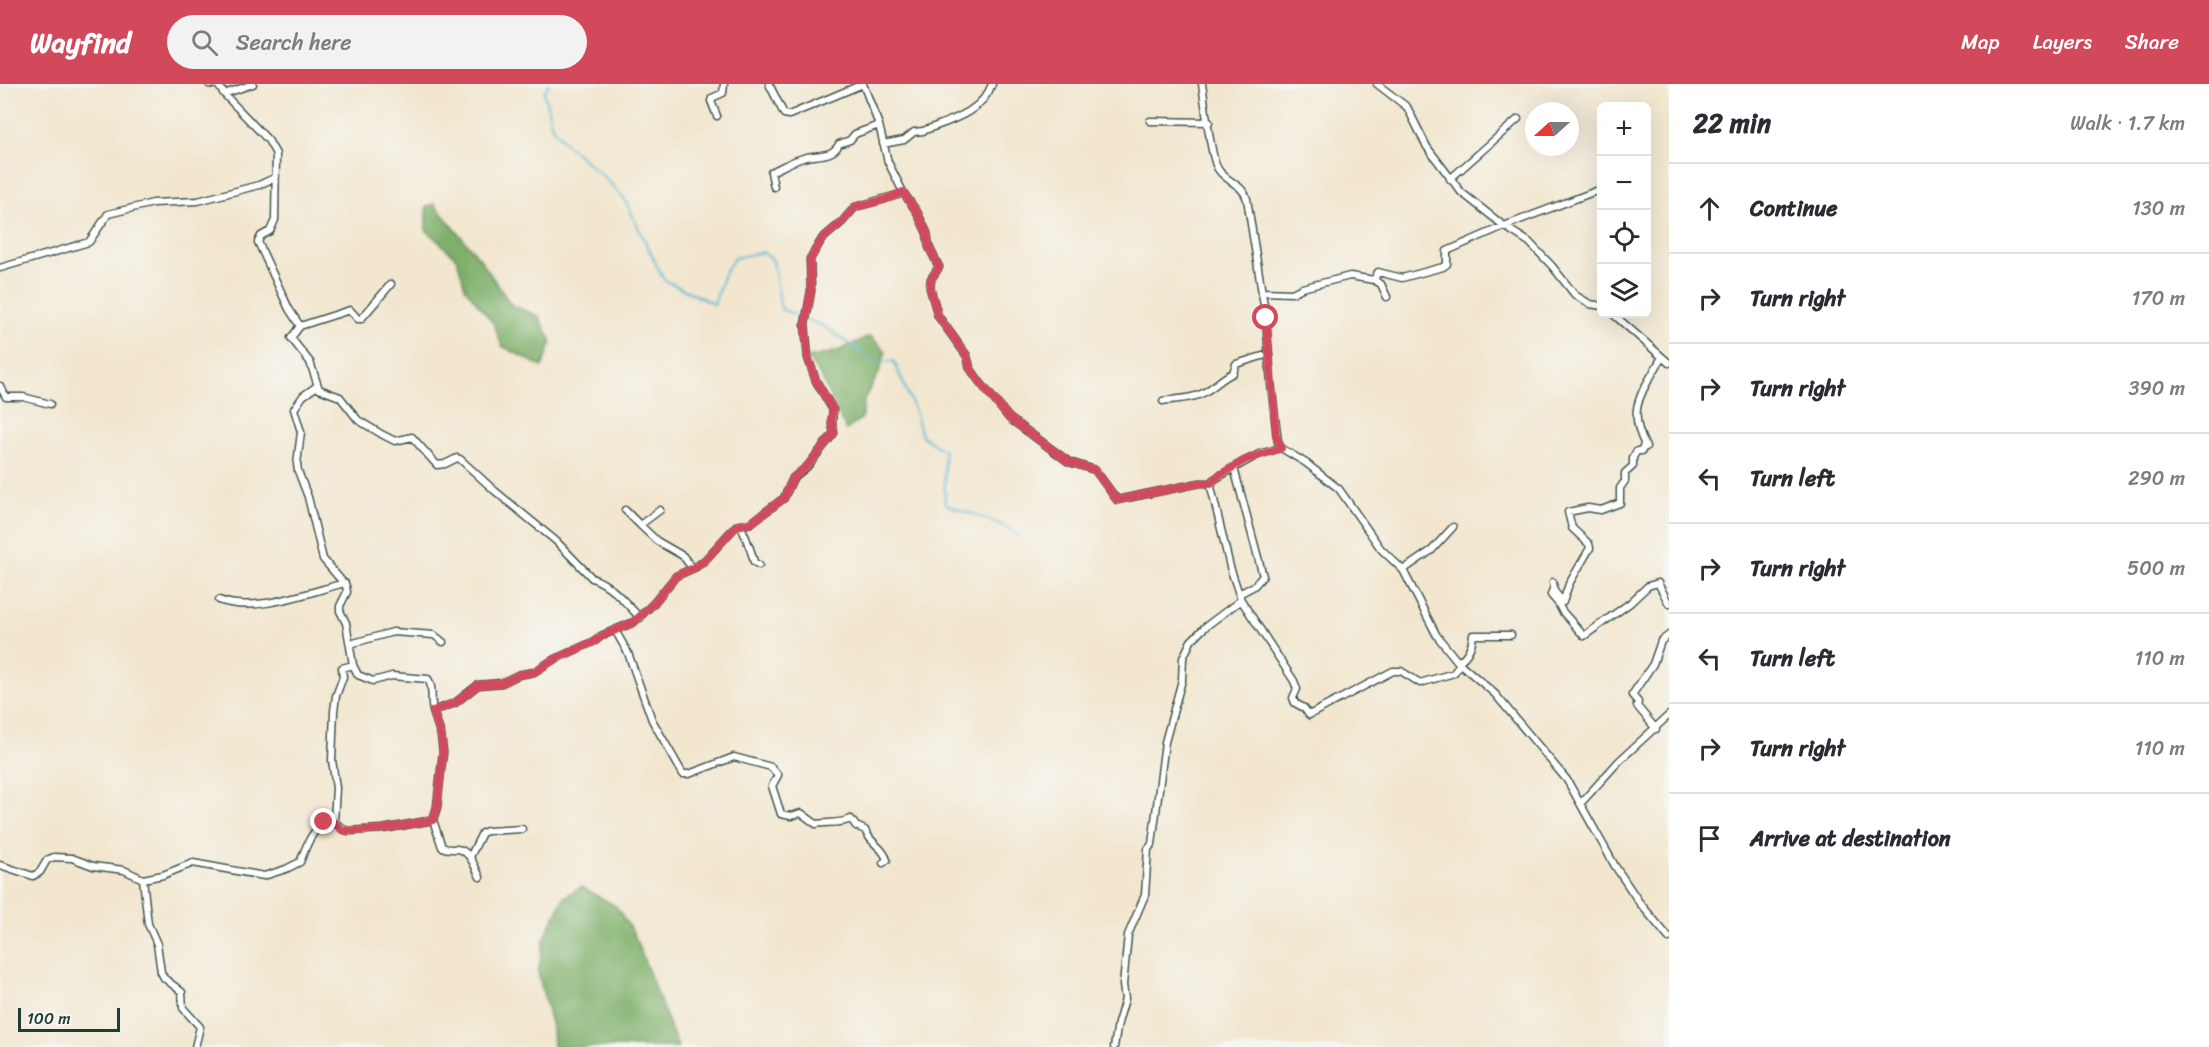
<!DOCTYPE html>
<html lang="en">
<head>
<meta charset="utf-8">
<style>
	body { margin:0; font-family:Sriracha,sans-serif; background:#f2f2f3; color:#2b2b33 }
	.controls { position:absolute; right:18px; top:18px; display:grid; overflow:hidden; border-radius:9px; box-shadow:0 6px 24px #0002 }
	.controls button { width:54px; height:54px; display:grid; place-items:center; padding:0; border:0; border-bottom:2px solid #e1e1e2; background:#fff; color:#2b2b33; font:30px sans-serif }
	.compass { position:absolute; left:1525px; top:18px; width:54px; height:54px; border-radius:50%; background:#fff; box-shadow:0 6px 24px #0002; rotate:249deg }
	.scale { position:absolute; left:18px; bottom:15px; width:102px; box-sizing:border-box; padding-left:6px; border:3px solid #1f3d34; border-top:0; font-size:16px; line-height:21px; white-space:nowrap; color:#1f3d34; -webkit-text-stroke:4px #f6f6f2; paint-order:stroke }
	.stop { position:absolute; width:18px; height:18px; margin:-14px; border:4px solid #d1495b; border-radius:50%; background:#fff }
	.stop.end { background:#d1495b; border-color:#fff; box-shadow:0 2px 6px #0008 }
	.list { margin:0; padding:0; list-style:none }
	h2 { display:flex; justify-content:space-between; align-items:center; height:78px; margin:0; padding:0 24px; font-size:26px }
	h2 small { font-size:20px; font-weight:400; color:#7c7c81 }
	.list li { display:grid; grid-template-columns:39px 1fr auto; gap:18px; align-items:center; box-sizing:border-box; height:90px; padding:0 24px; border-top:2px solid #e1e1e2 }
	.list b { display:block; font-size:22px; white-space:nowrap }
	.list em { font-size:20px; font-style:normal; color:#7c7c81 }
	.icon { flex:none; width:33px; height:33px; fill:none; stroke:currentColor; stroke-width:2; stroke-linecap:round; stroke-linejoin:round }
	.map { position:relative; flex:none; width:1669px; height:963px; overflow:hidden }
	header { display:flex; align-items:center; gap:36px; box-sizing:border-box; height:84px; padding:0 30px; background:#d1495b; color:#fff }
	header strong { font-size:28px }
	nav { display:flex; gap:33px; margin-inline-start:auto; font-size:21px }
	.search { width:420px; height:54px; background:#f2f2f3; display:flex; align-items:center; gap:15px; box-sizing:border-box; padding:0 21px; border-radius:33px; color:#7c7c81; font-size:22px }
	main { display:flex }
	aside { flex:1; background:#fff }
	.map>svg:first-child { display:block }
	.forest { fill:#7fb06a; stroke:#4f764f; stroke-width:1.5 }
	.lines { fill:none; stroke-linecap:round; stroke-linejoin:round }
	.stream { stroke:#56b9d4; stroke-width:2 }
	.street-casing { stroke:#3f564b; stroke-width:9 }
	.street { stroke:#fff; stroke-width:6 }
	.route { stroke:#d1495b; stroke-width:8 }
</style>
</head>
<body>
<header>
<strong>Wayfind</strong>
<div class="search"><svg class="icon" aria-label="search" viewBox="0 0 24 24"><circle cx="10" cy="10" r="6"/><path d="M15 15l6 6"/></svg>Search here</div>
<nav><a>Map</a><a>Layers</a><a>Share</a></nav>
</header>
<main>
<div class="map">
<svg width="1669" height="963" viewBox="0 0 1669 963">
	<rect width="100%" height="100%" fill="#f6f6f2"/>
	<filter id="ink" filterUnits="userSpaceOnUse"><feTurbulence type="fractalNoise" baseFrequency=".0167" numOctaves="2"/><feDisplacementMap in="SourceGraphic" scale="12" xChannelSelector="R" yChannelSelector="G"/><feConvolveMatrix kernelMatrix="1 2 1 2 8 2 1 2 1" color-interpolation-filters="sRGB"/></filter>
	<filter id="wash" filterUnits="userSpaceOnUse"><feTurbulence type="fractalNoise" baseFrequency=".008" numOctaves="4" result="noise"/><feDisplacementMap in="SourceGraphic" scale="24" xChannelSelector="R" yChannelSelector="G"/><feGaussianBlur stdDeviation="1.35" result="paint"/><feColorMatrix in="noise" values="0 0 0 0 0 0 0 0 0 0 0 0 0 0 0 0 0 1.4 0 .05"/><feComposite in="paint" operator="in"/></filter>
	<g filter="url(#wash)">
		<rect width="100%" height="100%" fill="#f2e6ce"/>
		<path class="forest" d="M434 120 480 175 511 221 539 232 552 258 542 283 502 262 493 239 465 204 457 175 426 146V123Z
			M870 252 886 267 878 291 864 315 862 334 846 346 821 293 808 274 838 267Z
			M581 803 616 822 634 850 678 963H553L552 943 538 889 544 855 564 813Z"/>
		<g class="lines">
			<path class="stream" d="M549 0 544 8 552 43 566 60 606 95 624 114 664 196 714 220 724 190 734 174 763 168 773 176 781 225 825 243 875 278 894 277 915 327 922 352 944 367 945 420C969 430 999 436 1019 452"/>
		</g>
	</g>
	<g filter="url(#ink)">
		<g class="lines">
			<defs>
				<path id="street" d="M209 0 218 1 224 10 253 0
					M769 0 784 30 789 31 863 0
					M863 0 879 41
					M1202 0C1205 17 1210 73 1218 85 1226 98 1242 99 1247 115L1266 234 1271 300 1278 358 1281 364 1306 379 1339 405 1381 465 1403 486 1437 552 1458 578 1495 610 1567 696 1615 782 1639 818 1669 854
					M1377 0 1407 23 1427 63 1461 108 1504 142 1529 158 1552 182 1575 211 1590 220 1602 222
					M224 10 268 56 276 70 275 136 270 147 261 152 258 158 289 225 300 242 291 254 310 278 319 305 340 313 358 336 383 351 395 357 412 353 437 381 445 380 457 374 460 375 495 407 556 457 592 494C612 501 626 519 640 534
					M717 32 711 17 712 14 723 9 724 0
					M1150 37 1209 38
					M883 60 904 56 914 48 923 47C948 37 982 29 992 0
					M1450 95 1518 35
					M903 108 917 128 927 149 929 163 939 183 931 195 930 204 938 232 967 272 970 284 979 297 1009 334 1069 378 1095 386 1117 416 1200 399H1211
					M0 184 89 158 108 130 153 119 198 117 259 101 274 94
					M1374 196 1378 188 1402 194 1443 183 1447 180V167L1504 142 1596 107 1602 109
					M1262 208 1292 209 1302 204 1350 192 1374 196 1381 200 1387 213
					M1613 230 1669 279
					M300 242 350 226 358 235H361L391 200
					M0 302 6 313H23L50 320
					M317 302 303 312 294 325 301 348 297 380 298 387 308 413 323 475 346 502 347 508 340 522V527L346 539 353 581 358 591 373 597 392 592 428 595C434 603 430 617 433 627L455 619 478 601 502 599 518 591 534 588 553 576 595 557 601 552 634 538 653 520 676 492 696 483 705 476 736 442 751 439 784 414 793 394 807 383 834 349 832 340 833 326 816 297 808 274 805 240 811 207 810 175 822 155 842 138 855 123 901 110 902 106 888 78 879 41 855 50 850 56 839 60C833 74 816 70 803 74 792 77 782 83 771 88L774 103
					M1163 317C1175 315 1191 315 1201 310 1214 304 1221 294 1233 289L1236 280 1269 270
					M1646 363C1625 323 1643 308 1662 273
					M1234 384 1213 396 1211 403 1230 483 1239 510
					M625 426 640 441
					M660 426 640 441 657 457 683 472 692 484
					M741 442C746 454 751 465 754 478L759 481
					M1403 486 1432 466 1453 443
					M1553 498 1554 507 1563 518 1569 500 1590 464 1589 460 1572 444 1568 428 1588 424 1601 426 1620 419V404L1625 397V389L1633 382V373L1637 367H1642L1644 360
					M1553 505 1551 511 1558 519 1562 527 1584 552 1630 519 1648 502 1658 499 1669 520
					M219 516C255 530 309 508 345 499
					M1241 516 1294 597 1297 605 1293 614 1295 619 1304 624 1309 631 1393 587H1401L1420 599 1454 589 1460 579
					M615 546 628 569 652 636 683 690H689L734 673 771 683 778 691 772 702 781 730 791 732 801 729 816 740C827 738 841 740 851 735L856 742 865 746C871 761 883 762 887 776L883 779
					M350 560 393 548 434 551 443 558
					M1458 578C1468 572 1472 562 1473 551H1511
					M1656 645 1637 622 1638 618 1632 611 1653 580 1661 557 1669 551
					M1581 719 1619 677 1669 631
					M433 736 437 723 443 668 441 651 433 627
					M334 737 336 704 332 676 334 627 336 612 343 593 342 584 353 581
					M470 773 482 749 487 747 522 745
					M0 781 33 792 40 788 47 776 54 773 72 774 93 782 124 786 143 795 163 791 193 779 264 792 286 785 300 778C307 761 311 746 328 736 336 736 340 745 348 747L383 745 433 736 442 763C448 766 450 765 456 765 470 765 475 784 480 793
					M143 795 148 840 157 860 161 888 164 894 182 908 183 924 200 943 195 963
					M1114 963 1118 939 1125 915 1123 901 1128 851 1145 811 1148 765 1152 760 1165 658 1182 596 1183 574 1191 557 1205 543 1241 516 1239 510 1254 502 1263 492 1234 384 1259 370 1281 364"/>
			</defs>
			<use href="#street" class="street-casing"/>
			<use href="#street" class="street"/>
		</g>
	</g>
	<g class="lines" filter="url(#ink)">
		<path class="route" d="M324 738 331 736 342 746 348 747 383 745 433 736 437 723 443 668 441 651 433 627 455 619 478 601 502 599 518 591 534 588 553 576 595 557 602 552 634 538 653 520 676 492 696 483 705 476 736 442 751 439 784 414 793 394 807 382 834 349 831 335 833 326 816 297 808 274 805 240 811 207 810 175 822 155 842 138 855 123 884 116 903 108 917 128 927 149 929 163 939 183 931 195 930 204 938 232 967 272 970 284 979 297 1009 334 1069 378 1095 386 1117 416 1200 399H1211L1218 392 1245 376 1281 364 1276 351 1266 234"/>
	</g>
</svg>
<div class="controls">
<button>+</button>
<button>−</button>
<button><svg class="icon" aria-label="locate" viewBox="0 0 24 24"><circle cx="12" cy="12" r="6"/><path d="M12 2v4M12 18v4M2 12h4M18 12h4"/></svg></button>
<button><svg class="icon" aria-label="layers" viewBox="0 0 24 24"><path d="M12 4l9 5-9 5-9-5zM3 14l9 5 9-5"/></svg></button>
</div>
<svg class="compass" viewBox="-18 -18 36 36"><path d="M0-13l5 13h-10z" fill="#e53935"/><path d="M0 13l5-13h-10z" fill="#7c7c81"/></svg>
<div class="scale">100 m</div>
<div class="stop" style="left:1266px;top:234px"></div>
<div class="stop end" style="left:324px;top:738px"></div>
</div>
<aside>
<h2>22 min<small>Walk · 1.7 km</small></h2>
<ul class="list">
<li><svg class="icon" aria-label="ahead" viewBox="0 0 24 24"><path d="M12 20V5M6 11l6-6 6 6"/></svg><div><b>Continue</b></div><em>130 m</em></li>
<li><svg class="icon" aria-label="right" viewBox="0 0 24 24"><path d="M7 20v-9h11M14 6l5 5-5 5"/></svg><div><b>Turn right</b></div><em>170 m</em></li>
<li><svg class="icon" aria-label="right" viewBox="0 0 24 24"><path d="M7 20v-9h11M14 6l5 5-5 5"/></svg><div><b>Turn right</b></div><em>390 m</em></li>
<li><svg class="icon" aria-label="left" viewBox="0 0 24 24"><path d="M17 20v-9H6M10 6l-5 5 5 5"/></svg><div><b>Turn left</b></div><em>290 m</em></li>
<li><svg class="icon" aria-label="right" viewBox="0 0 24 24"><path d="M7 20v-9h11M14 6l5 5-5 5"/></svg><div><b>Turn right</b></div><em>500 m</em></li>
<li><svg class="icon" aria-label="left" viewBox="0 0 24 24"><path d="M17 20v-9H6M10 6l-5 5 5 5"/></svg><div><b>Turn left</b></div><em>110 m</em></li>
<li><svg class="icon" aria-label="right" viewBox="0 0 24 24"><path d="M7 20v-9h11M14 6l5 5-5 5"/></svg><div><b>Turn right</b></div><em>110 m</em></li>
<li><svg class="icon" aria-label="arrive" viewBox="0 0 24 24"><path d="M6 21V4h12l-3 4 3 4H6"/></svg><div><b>Arrive at destination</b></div></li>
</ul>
</aside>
</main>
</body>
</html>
